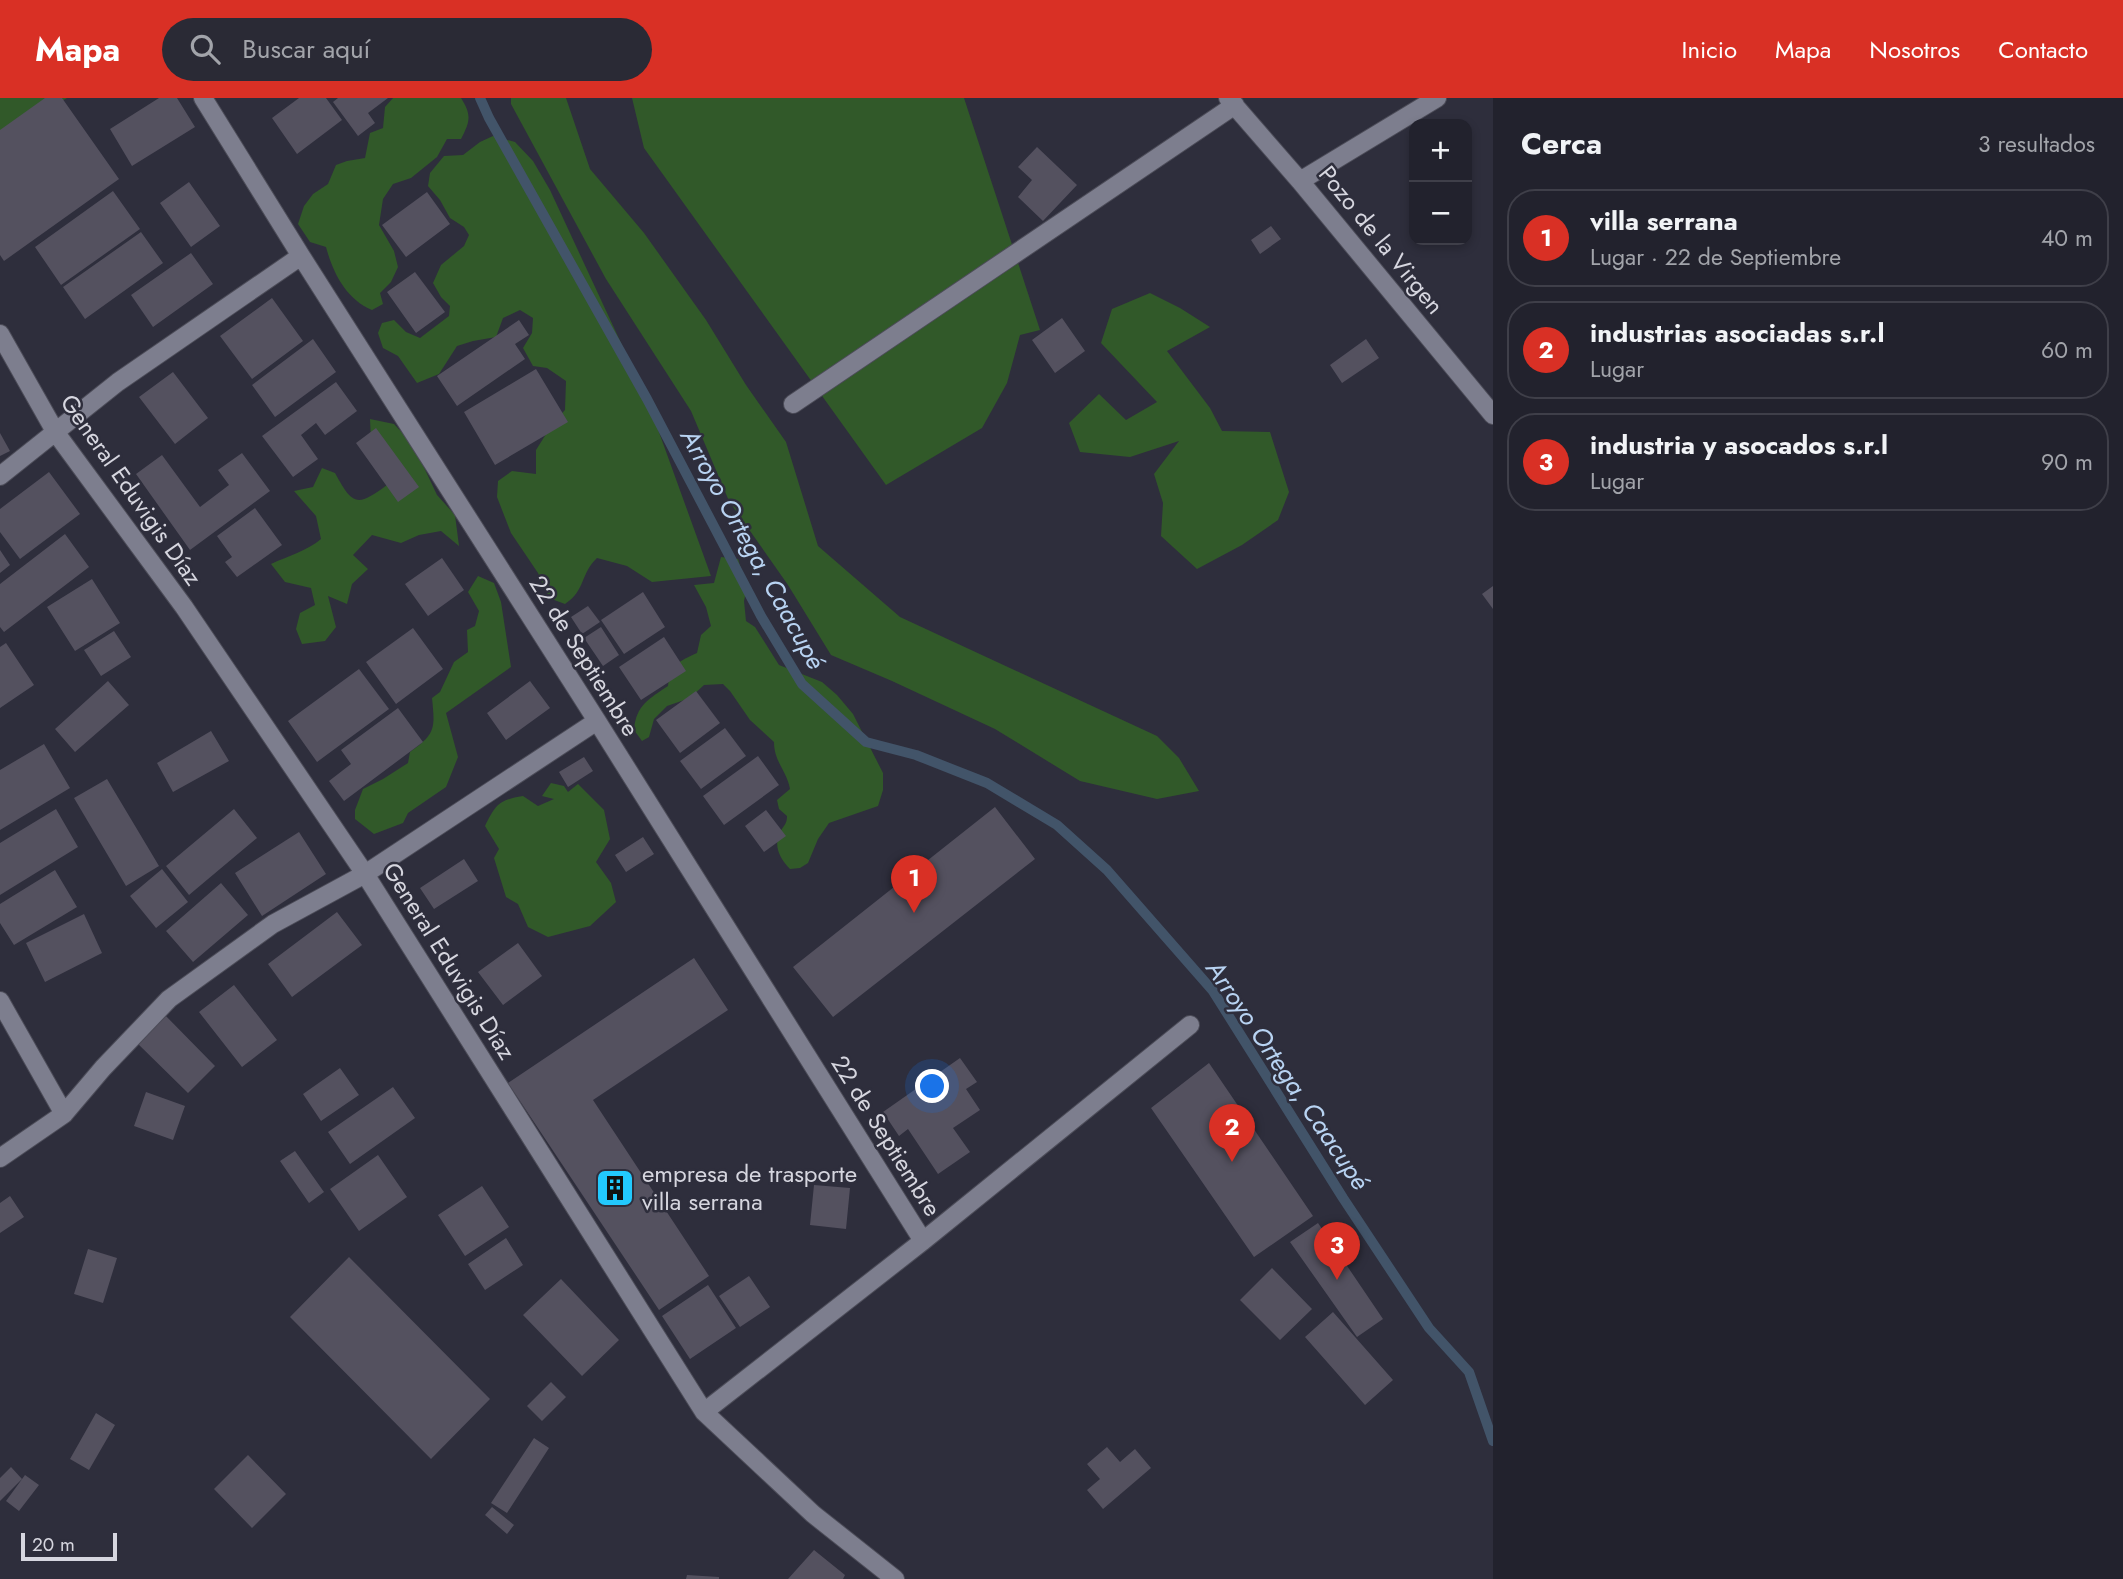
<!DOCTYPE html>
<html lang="es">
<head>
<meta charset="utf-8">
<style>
	body { margin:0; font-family:Jost,sans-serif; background:#2a2a35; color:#f1f3f6 }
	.controls { position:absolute; right:21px; top:21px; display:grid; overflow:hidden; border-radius:14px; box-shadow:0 4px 10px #0003 }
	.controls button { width:63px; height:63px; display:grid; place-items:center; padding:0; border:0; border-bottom:2px solid #3f3f49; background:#22222d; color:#f1f3f6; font:35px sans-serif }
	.scale { position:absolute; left:21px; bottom:18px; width:96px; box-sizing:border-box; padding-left:7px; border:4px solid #d6d6df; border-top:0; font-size:19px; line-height:24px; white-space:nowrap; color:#d6d6df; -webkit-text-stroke:5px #2e2e3c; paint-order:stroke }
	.you { position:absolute; left:933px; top:989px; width:24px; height:24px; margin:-18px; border:5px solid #fff; border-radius:50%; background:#1a73e8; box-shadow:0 0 0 10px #1a73e833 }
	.badge { display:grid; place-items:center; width:46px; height:46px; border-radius:50%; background:#d93025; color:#fff; font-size:23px; font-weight:700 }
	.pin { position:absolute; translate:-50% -58px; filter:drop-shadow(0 2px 4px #0008) }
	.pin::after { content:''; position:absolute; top:37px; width:24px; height:21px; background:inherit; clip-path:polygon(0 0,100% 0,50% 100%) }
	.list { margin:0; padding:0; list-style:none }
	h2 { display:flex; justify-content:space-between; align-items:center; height:91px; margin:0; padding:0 28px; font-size:30px }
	h2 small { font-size:23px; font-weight:400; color:#a2a4aa }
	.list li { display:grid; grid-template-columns:46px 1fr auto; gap:21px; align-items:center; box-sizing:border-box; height:98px; margin:0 14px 14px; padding:0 14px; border:2px solid #3f3f49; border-radius:28px }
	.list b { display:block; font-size:26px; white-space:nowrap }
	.list p { margin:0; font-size:23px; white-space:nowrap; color:#a2a4aa }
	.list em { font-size:23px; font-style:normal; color:#a2a4aa }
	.icon { flex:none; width:38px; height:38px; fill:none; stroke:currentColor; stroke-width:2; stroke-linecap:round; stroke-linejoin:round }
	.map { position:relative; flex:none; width:1493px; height:1481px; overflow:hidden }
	header { display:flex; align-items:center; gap:42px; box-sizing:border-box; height:98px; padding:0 35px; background:#d93025; color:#fff }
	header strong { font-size:33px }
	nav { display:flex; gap:38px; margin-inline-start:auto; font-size:24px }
	.search { width:490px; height:63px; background:#2a2a35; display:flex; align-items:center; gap:18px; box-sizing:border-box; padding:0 24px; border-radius:38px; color:#a2a4aa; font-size:26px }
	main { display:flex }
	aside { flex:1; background:#22222d }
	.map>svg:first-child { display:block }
	.green { fill:#315929 }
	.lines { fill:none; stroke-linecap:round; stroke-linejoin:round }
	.stream { stroke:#425469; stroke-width:10 }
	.building { fill:#54515f }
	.street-casing { stroke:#4c4c58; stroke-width:20 }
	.street { stroke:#7d7e8e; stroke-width:18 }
	.labels { text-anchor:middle; stroke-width:5; stroke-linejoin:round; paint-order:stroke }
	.street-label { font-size:24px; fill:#d6d6df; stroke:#2e2e3c }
	.poi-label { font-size:24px; fill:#d6d6df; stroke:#2e2e3c; text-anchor:start }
	.water-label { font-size:26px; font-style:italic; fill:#b8d3f2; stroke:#2e2e3c }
</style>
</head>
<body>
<header>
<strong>Mapa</strong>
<div class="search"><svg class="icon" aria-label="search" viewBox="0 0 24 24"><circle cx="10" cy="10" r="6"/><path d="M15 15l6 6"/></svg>Buscar aquí</div>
<nav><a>Inicio</a><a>Mapa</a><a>Nosotros</a><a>Contacto</a></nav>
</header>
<main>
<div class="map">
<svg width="1493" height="1481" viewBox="0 0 1493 1481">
	<rect width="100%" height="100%" fill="#2e2e3c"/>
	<path class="green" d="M0 0H67L0 39Z
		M393 0H461C472 17 470 24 461 41H447L437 59 411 80 393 86 383 101 379 127 394 153 398 169 391 184 380 195 383 206 372 212C346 201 333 175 326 149L310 144 298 126 304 108 313 96 328 86 336 67 347 63 365 60 370 35 383 30 385 9Z
		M511 0H566L590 71 644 135 706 222 746 287 786 344 818 448 900 519 1157 638 1179 660 1199 693 1157 701 1080 683 995 631 892 583 831 557 788 487 729 403 691 313 606 181 511 6Z
		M632 0H964L1040 232 1020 237 1007 285 982 330 886 387 644 50Z
		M493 38 515 44 533 63 550 92 647 301 711 478 652 484 627 468 597 460C580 476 586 492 565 506L549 500 538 475 511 435 497 399 498 383 512 373 536 376V352L553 325 565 312 566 283 547 270 533 268 523 250 532 235 533 220 520 212 503 220 496 239 473 243 457 248 439 276 417 285 398 258 383 250 378 235 382 225 394 222 406 234 420 240 449 218 450 208 441 199 433 185 441 167 464 148 469 137 464 129 450 120 440 102 428 88 430 75 444 58 463 57 480 44Z
		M1150 195 1180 210 1210 229 1167 253 1210 310 1222 333 1270 334 1289 394 1278 422 1242 447 1197 471 1161 438 1163 405 1154 376 1179 343 1130 359 1080 354 1069 325 1099 296 1126 322 1157 304 1101 245 1112 211Z
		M370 321 394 326 413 346 437 397 455 417 459 448 441 433 419 437 401 445 372 437 353 457 368 471 352 486 347 506 328 498 336 529 325 543 302 546 296 531 300 515 315 507 311 490 285 484 271 466C288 458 307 453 321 441L316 418 294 393 313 389 322 370 335 375C353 408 357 409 387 387L371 342Z
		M721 459 738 461 747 490 744 503 746 523 755 529 779 567 822 584 837 597 853 616 883 675V692L878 708 829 725 818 741 808 765 800 770 790 771C780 761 773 748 780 734 784 727 787 726 787 718L779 711 777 702 790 691C787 673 774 664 774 644L750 622 730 593 723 586 704 587 690 600 667 608 654 621 649 639 642 643 634 632C636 607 649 601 668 588 671 566 678 564 697 555L701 537 711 528 706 509 694 487 714 485Z
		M478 478 494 485 501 504 511 569 446 615 458 659 446 689 408 715 403 725 374 736 355 721V712L363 691 383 681 408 665 410 654C436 636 435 630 432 600L440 594 454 564 468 554 467 532 475 528 479 513 468 494Z
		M551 685 564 688 568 694 578 686 604 712 610 741 596 764 611 785 616 804 590 828 548 839 528 829 518 806 506 799 494 760 499 751 485 728C496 706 499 702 523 698L538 708 554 701 542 698Z"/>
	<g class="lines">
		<path class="stream" d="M480 0 489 20 647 301 761 518 802 586 866 644 916 657 987 685 1057 727 1107 772 1213 893 1343 1100 1429 1230 1469 1274 1493 1343"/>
	</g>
	<path class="building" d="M45 0H62L119 81 4 163 0 157V32Z
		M159 0H177L195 29 132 68 110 31Z
		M299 0H326L342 22 297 56 272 20Z
		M338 0H388L368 15 375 25 358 38 333 4Z
		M1037 49 1077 87 1043 123 1018 99 1032 82 1018 69Z
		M189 84 220 128 191 149 160 105Z
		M113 93 140 131 61 187 35 149Z
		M427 94 450 126 406 159 382 127Z
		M1271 128 1281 141 1260 156 1251 142Z
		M141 134 163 165 85 221 63 189Z
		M191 155 213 186 153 229 131 197Z
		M415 174 445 214 416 235 387 194Z
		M272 200 303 243 252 281 220 238Z
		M1062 220 1085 253 1055 275 1032 242Z
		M519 222 529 237 515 246 525 261 457 308 437 278Z
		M313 241 336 274 275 319 252 287Z
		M1366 241 1379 260 1342 285 1330 267Z
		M536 271 568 324 495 367 464 314Z
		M173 274 208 320 175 346 139 299Z
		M336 284 357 313 325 337 316 325 301 337 318 361 293 379 262 338Z
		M376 330 419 389 398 404 356 345Z
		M0 335 10 353 0 358Z
		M242 355 270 393 190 452 136 376 162 357 200 409 229 387 218 372Z
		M49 374 80 416 20 461 0 434V411Z
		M255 410 282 447 237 479 225 464 232 459 217 438Z
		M65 436 89 469 4 534 0 529V486Z
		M0 452 10 467 0 475Z
		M442 460 464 492 428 518 405 486Z
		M92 481 120 525 75 553 47 509Z
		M1493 488V511L1482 496Z
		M643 494 665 529 624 556 601 522Z
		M588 508 600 524 582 536 571 519Z
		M601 529 619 557 603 568 584 540Z
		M413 530 443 571 396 606 366 564Z
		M114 533 131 559 101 578 84 552Z
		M664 539 686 573 641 602 619 569Z
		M6 545 34 587 0 610V549Z
		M359 571 389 611 317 664 288 623Z
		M108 583 129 607 75 654 55 631Z
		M530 583 550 610 506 642 487 615Z
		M696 593 720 625 680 655 656 622Z
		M398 610 423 644 344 703 329 683 351 666 341 652Z
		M725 630 746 658 701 691 680 663Z
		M211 633 229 663 173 694 157 665Z
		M44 646 70 690 0 732V672Z
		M758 658 779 687 724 727 703 698Z
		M584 659 593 673 568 689 559 674Z
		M107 681 159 768 126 788 74 700Z
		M995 709 1035 761 833 919 793 869Z
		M56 711 78 749 0 797V745Z
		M234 711 257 740 189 797 166 768Z
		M766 712 786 738 764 754 745 728Z
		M299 734 326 776 262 818 235 775Z
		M643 739 654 756 626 774 615 757Z
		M464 761 478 783 434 811 420 790Z
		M162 771 188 804 156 830 130 798Z
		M55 772 77 809 14 847 0 825V806Z
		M221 785 248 817 193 864 166 833Z
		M337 814 362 847 292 899 268 866Z
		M84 816 102 855 45 884 26 845Z
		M518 845 542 878 503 907 478 874Z
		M694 860 728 912 593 1002 709 1178 659 1212 508 985Z
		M234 887 277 942 242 969 199 914Z
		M162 914 215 968 188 995 134 942Z
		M960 960 977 984 966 991 980 1012 953 1030 970 1054 938 1076 908 1031 899 1038 883 1014Z
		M1209 965 1313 1118 1254 1159 1151 1010Z
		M340 970 359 997 321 1023 303 996Z
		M393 989 415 1020 350 1066 328 1034Z
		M146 994 185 1008 173 1042 134 1028Z
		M295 1053 324 1094 309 1105 280 1063Z
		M378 1057 407 1099 359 1133 330 1091Z
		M814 1087 850 1090 846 1131 810 1127Z
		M482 1088 509 1129 465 1158 438 1117Z
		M10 1098 24 1119 0 1135V1105Z
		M1318 1125 1383 1221 1357 1239 1290 1144Z
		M506 1140 523 1167 485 1192 468 1166Z
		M88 1151 117 1160 103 1205 74 1196Z
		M349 1159 490 1301 431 1361 290 1219Z
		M1272 1170 1312 1211 1280 1242 1240 1202Z
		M749 1178 770 1209 740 1229 719 1198Z
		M561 1181 619 1242 582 1278 523 1217Z
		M708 1187 736 1230 690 1261 662 1218Z
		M1333 1214 1393 1282 1365 1307 1305 1239Z
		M551 1284 566 1299 542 1323 527 1308Z
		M96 1315 115 1327 89 1372 70 1361Z
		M534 1340 549 1350 507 1415 491 1405Z
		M1107 1349 1120 1364 1135 1351 1151 1370 1103 1411 1087 1392 1100 1381 1087 1366Z
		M248 1357 286 1396 252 1430 214 1391Z
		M11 1369 22 1381 0 1403V1380Z
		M25 1377 39 1387 19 1413 6 1403Z
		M492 1409 514 1427 507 1436 485 1417Z
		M814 1452 845 1477 843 1481H788Z
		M687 1477 719 1479V1481H686Z"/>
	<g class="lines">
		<defs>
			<path id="street" d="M203 0 301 158 597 623 923 1143
				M1228 0 1300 83 1493 317
				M1300 83 1437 0
				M0 236 56 335 184 509 365 776 704 1314 813 1416 895 1481
				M793 306 1235 7
				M0 378 118 284 301 158
				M0 903 64 1016
				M0 1060 64 1016 103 970 169 901 273 826 365 776 597 623
				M704 1314 923 1143 1190 927"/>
		</defs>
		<use href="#street" class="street-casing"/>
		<use href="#street" class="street"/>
	</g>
	<defs>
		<symbol id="building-square" viewBox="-11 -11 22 22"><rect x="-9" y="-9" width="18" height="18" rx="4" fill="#22c9fe" stroke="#2e2e3c"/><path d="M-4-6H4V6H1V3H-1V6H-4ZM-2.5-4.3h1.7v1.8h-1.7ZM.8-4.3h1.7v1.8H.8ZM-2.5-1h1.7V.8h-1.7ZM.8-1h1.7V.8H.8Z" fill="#111"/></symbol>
	</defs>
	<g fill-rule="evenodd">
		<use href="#building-square" x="593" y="1068" width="44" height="44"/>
	</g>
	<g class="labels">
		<g class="street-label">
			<text transform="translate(1381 142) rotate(51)" y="8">Pozo de la Virgen</text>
			<text transform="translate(131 392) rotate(55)" y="8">General Eduvigis Díaz</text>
			<text transform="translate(584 558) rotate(58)" y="8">22 de Septiembre</text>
			<text transform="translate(449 863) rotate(58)" y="8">General Eduvigis Díaz</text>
			<text transform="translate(886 1038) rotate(58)" y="8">22 de Septiembre</text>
		</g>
		<g class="poi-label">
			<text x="642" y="1084">empresa de trasporte<tspan x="642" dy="28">villa serrana</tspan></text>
		</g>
		<g class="water-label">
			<text transform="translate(753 451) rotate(61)" y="9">Arroyo Ortega, Caacupé</text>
			<text transform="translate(1288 977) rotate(56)" y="9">Arroyo Ortega, Caacupé</text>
		</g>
	</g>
</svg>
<div class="controls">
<button>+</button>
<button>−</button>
</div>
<div class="scale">20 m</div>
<div class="you"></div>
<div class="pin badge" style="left:914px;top:815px">1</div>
<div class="pin badge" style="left:1232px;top:1064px">2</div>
<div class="pin badge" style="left:1337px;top:1182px">3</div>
</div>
<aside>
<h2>Cerca<small>3 resultados</small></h2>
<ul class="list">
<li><span class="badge">1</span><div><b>villa serrana</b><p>Lugar · 22 de Septiembre</p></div><em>40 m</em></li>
<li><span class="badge">2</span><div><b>industrias asociadas s.r.l</b><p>Lugar</p></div><em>60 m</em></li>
<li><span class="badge">3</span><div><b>industria y asocados s.r.l</b><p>Lugar</p></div><em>90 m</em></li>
</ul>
</aside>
</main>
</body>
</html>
